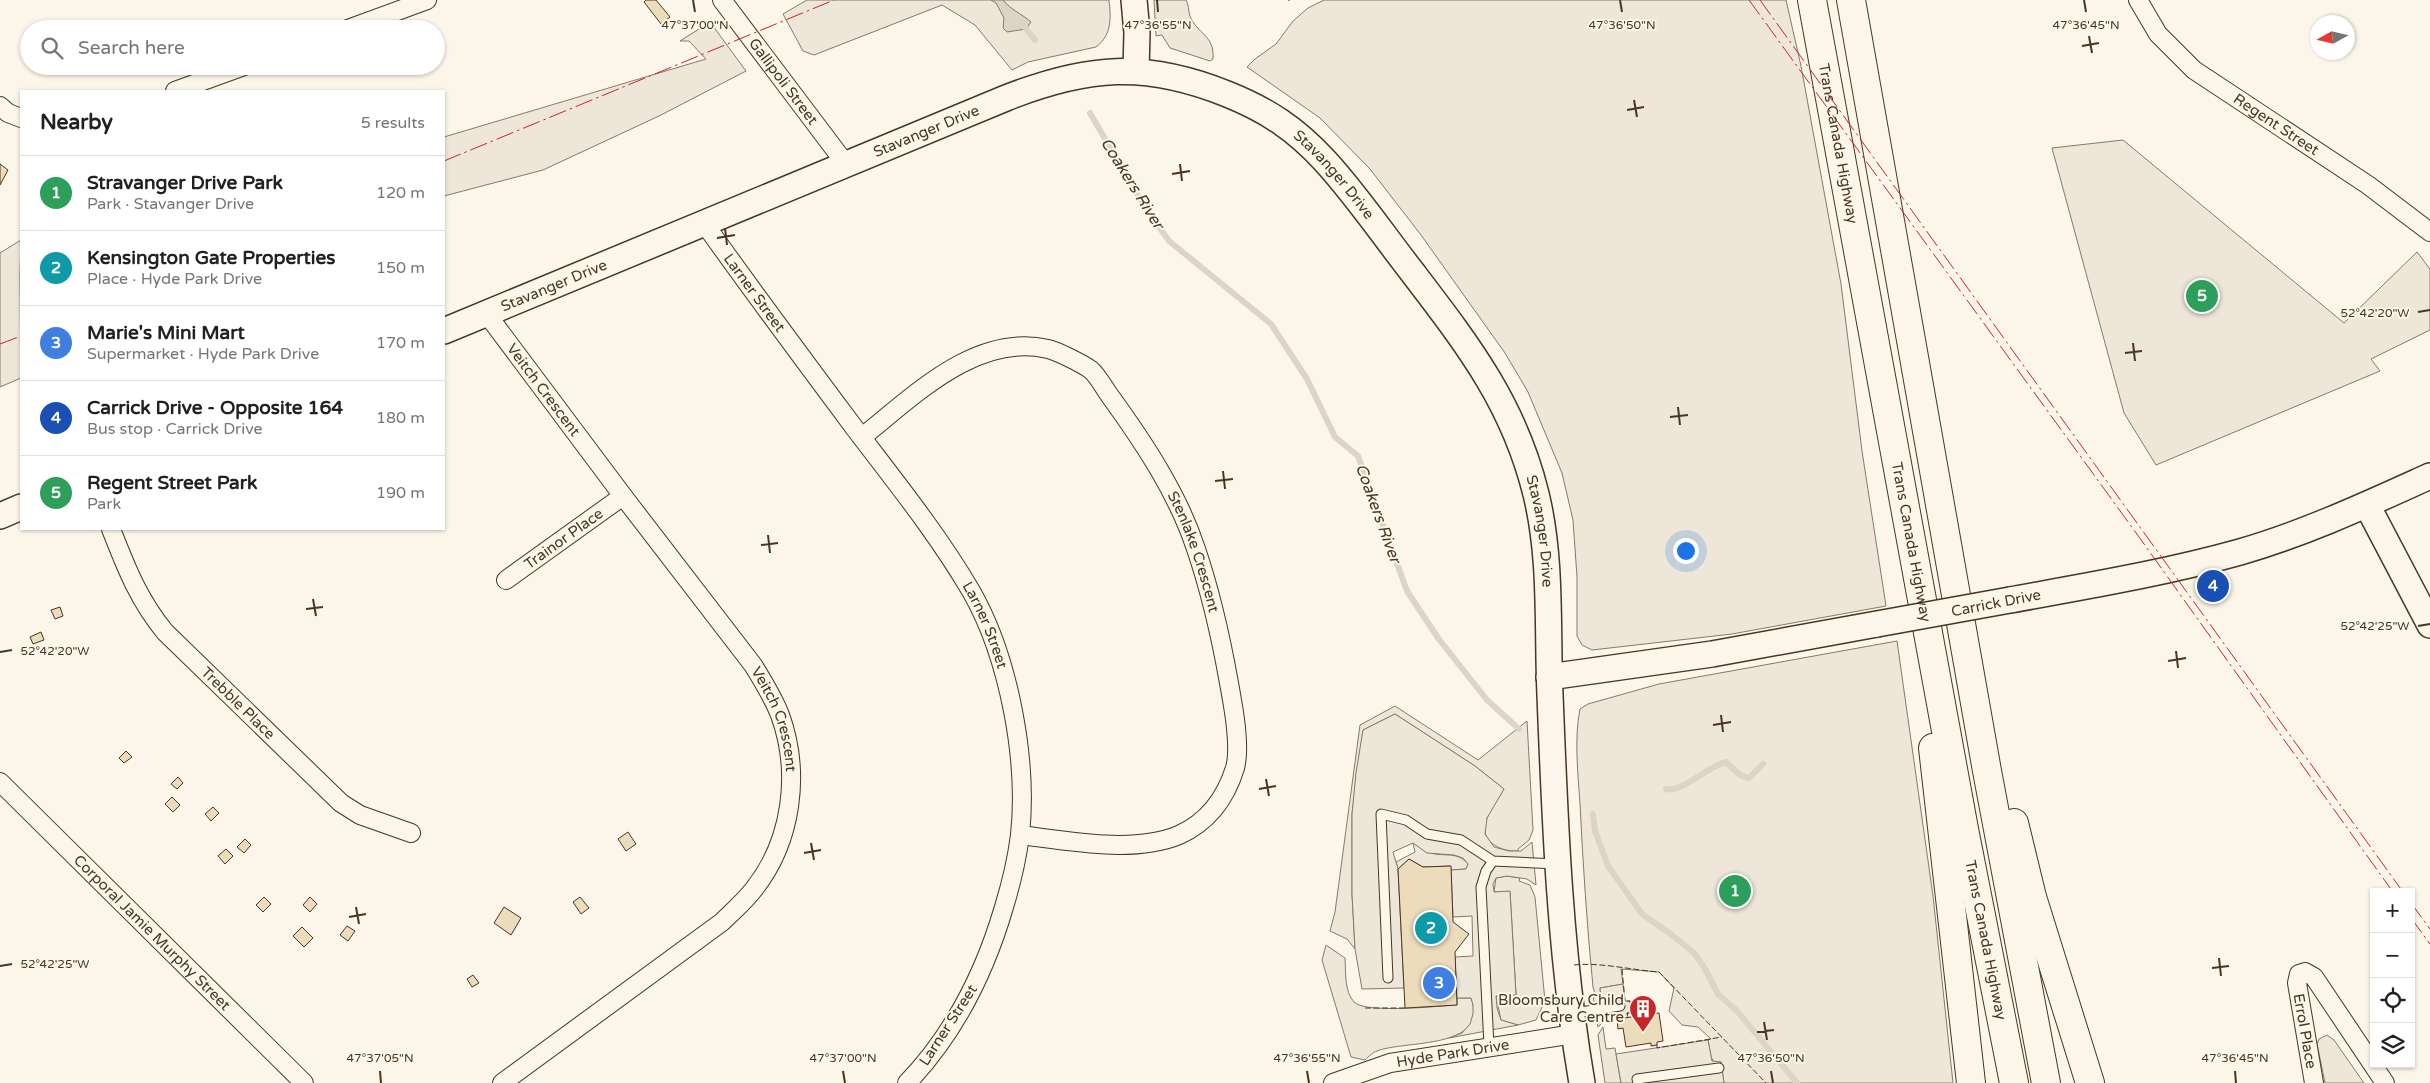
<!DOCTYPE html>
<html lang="en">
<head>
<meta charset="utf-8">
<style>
	body { margin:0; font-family:"Varela Round",sans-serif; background:#f2f2f2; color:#202124 }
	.controls { position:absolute; right:15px; bottom:15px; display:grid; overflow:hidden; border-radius:0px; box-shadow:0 1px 4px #0004 }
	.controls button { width:45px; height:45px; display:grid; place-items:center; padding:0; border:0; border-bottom:1px solid #e0e0e0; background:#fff; color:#202124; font:25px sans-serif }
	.compass { position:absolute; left:2310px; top:15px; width:45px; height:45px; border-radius:50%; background:#fff; box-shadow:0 1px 4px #0004; rotate:262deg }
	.you { position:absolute; left:1685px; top:550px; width:18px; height:18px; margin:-12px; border:4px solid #fff; border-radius:50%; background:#1a73e8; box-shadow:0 0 0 8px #1a73e833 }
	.badge { display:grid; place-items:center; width:32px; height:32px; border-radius:50%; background:#c62828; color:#fff; font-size:16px; font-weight:700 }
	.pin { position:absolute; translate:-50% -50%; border:2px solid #fff; box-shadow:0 1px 5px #0006 }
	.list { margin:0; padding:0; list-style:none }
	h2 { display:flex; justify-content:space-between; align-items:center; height:65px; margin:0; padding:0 20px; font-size:21px }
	h2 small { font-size:16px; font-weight:400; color:#757577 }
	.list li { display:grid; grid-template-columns:32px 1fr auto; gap:15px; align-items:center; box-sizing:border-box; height:75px; padding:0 20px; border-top:1px solid #e0e0e0 }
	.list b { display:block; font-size:19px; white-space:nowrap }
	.list p { margin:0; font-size:16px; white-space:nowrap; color:#757577 }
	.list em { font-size:16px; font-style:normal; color:#757577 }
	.icon { flex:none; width:28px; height:28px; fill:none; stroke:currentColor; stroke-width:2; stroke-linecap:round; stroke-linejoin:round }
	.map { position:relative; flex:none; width:2430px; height:1083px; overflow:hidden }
	.search { position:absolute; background:#fff; box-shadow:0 1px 4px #0004; left:20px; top:20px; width:425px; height:55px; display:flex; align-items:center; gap:12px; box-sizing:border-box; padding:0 18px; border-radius:28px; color:#757577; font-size:19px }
	.panel { position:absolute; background:#fff; box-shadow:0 1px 4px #0004; left:20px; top:90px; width:425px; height:440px; border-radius:0px }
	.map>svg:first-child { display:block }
	.green { fill:#ede6d9; stroke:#887966 }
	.parking { fill:#ede7d9; stroke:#887966 }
	.water { fill:#dcd4c6; stroke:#887966 }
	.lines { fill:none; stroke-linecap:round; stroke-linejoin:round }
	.stream { stroke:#dcd4c6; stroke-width:6 }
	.building { fill:#ecdcbc; stroke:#4a3520 }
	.lane-casing { stroke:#4a3520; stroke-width:11 }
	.street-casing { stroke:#4a3520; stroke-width:20 }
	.secondary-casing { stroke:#4a3520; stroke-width:28 }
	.highway-casing { stroke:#4a3520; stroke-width:30 }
	.lane { stroke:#fbf6e9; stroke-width:9 }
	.street { stroke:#fbf6e9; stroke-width:18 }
	.secondary { stroke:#fbf6e9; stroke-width:25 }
	.highway { stroke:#fbf6e9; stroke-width:28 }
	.secondary-bridge-casing { stroke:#4a3520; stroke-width:28; stroke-linecap:butt }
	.secondary-bridge { stroke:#fbf6e9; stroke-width:25 }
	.fence { stroke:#4a3520; stroke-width:1; stroke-dasharray:6 2.5; stroke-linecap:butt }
	.power { stroke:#c62828; stroke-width:1; stroke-dasharray:18 4 2.5 4; stroke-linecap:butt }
	.ticks { fill:none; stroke:#4a3520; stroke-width:2 }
	.labels { text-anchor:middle; stroke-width:4; stroke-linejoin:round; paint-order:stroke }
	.street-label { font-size:15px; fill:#4a3520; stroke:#fbf6e9 }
	.poi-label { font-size:15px; fill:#4a3520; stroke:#fbf6e9; text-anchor:end }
	.water-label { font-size:16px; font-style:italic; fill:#4a3520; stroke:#fbf6e9 }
	.ticks-label { font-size:12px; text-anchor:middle; fill:#4a3520; stroke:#fbf6e9; stroke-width:4; stroke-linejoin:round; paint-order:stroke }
</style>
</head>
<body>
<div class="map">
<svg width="2430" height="1083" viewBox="0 0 2430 1083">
	<rect width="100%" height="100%" fill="#fbf6e9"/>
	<path class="green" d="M807 0H1109C1111 18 1112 35 1096 47L1028 62 1012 70 975 25 942 5 814 55 803 51 783 14Z
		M1154 0H1186C1189 5 1188 10 1190 16 1197 34 1215 35 1213 59L1210 61 1170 48 1162 35 1156 36Z
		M1324 0H1786L1801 66 1841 284 1862 451 1886 606 1732 634 1592 650 1582 645 1577 636V577L1573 520 1562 473 1528 392 1505 353 1421 235 1370 169 1320 118 1247 67 1255 59 1276 44 1293 21 1308 8Z
		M710 22 746 71 659 116 543 170 444 196V137L706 59 689 41H680Z
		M2123 140 2344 323 2417 252 2430 269V330L2371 359 2380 371 2156 465 2124 413 2052 148Z
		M21 240 20 275 21 378 0 387V253Z
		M1897 641 1933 896 1953 1083H1724L1721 1062H1714L1711 1057 1708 1040 1711 1039 1698 1027 1682 1025 1669 1011 1674 988 1659 972 1621 969 1623 984 1600 988 1601 999 1593 996 1595 994 1593 987C1587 926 1583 865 1580 804 1578 773 1574 739 1580 709L1588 704 1659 684Z
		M1395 706 1478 760 1527 721 1533 830 1529 840 1518 849V851C1498 852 1476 839 1488 816 1492 807 1499 798 1504 789L1475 766 1395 714 1363 730 1352 814V894L1355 949 1347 939 1330 931 1335 912 1360 725Z
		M1413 843C1419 846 1424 852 1430 853 1445 857 1457 851 1468 864L1466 869 1451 870 1450 866 1423 867 1409 859 1398 869 1396 862 1415 852Z
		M1507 876 1520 878 1519 881 1530 885 1535 897 1545 1001 1536 1020 1518 1025 1501 1020 1496 996 1516 995 1510 892H1494L1496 878Z
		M1326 945 1345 958C1346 972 1344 991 1354 1002 1365 1014 1439 1006 1457 1005V998H1471C1491 1050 1404 1040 1377 1051 1373 1052 1368 1057 1365 1060L1351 1057 1322 960Z
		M1603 1027 1606 1049 1615 1048 1621 1083H1605L1598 1035Z
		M2327 1035 2334 1040 2364 1083H2325L2317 1044 2319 1039Z"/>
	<path class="parking" d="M1395 714 1475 766 1504 789 1487 818 1485 834 1494 847 1509 851H1521L1532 842 1536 885 1527 879 1507 876 1496 878 1493 884 1494 892 1510 891 1516 995 1496 996 1497 1008 1501 1020 1518 1025 1449 1038 1462 1033 1470 1024 1473 1014V1005L1471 998H1457L1455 957 1473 956 1472 916 1453 917 1451 870 1466 869 1468 864 1463 858 1454 855 1427 853 1413 843 1393 852 1398 869 1404 988 1362 989 1355 949 1352 894V814L1356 773 1363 730Z
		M1623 984 1625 1001H1630L1632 1013H1627L1628 1018H1607L1598 1027 1593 996 1601 999 1600 988Z
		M1708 1040 1712 1061 1721 1062 1724 1083H1621L1616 1054Z"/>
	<path class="water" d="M991 0H1003C1011 10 1022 14 1031 22L1026 29 1007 32 1003 28 1004 18 996 3Z"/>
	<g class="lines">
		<path class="stream" d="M1026 29 1035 40
			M1090 113 1144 206 1169 241 1271 324 1307 379 1335 437 1358 456 1407 591 1438 638 1487 700 1519 729
			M1666 789C1683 793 1707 766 1726 762L1740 775 1749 778 1763 764
			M1593 814 1595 831 1608 866 1642 914 1672 935 1694 953 1704 967 1718 994 1737 1011 1797 1083"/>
	</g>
	<path class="building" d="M646 0H656L670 17 661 24 644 2Z
		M0 164 8 170 0 185Z
		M60 607 63 616 55 619 51 610Z
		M41 632 44 640 33 644 30 637Z
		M126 751 132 757 124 763 119 758Z
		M178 777 183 783 177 789 171 784Z
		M172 797 180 805 173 812 165 804Z
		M213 807 219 813 211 821 205 814Z
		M628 832 636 844 626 851 618 839Z
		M245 839 251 845 244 853 237 847Z
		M226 849 233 856 225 864 218 856Z
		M1409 859 1423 867 1451 866 1453 922 1469 934 1455 952 1457 1005 1405 1008 1398 869Z
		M264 897 271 904 263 912 256 905Z
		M310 897 317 904 310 912 303 905Z
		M580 897 589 908 581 914 573 902Z
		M504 907 521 918 511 935 494 923Z
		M347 926 355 931 348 941 340 935Z
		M302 927 313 938 304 947 293 936Z
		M473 975 479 983 472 987 467 979Z
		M1659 1013 1663 1041 1657 1042V1045L1651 1046V1043L1626 1047 1623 1028 1618 1029 1617 1019Z"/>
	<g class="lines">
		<defs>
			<path id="lane" d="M1388 978 1381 814 1406 820 1427 834 1461 840 1493 861 1558 864
				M1574 1013 1620 1006
				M1489 1046 1481 887 1486 871 1493 861
				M1638 1083 1637 1079 1719 1068"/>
			<g id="street">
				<path id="s1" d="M722 0 845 163"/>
				<path id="s2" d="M2138 0 2158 34 2194 70 2368 185 2430 232"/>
				<path d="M348 29 427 0"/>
				<path d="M175 91 244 66"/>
				<path d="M0 106 8 113 21 118"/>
				<path id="s3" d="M704 223C753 292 803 359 853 426 894 480 937 533 971 591 1009 657 1028 760 1020 835 1017 859 1011 884 1004 907 985 972 954 1034 907 1083"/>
				<path id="s4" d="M486 313 623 496 753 665C763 681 773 697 780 715 801 773 792 841 754 889 745 901 733 911 722 922L502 1083"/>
				<path id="s5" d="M862 437C913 397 976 332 1048 349 1057 351 1083 364 1091 370 1098 376 1104 388 1110 396 1144 443 1178 494 1196 549 1211 593 1221 638 1229 683 1233 705 1241 746 1235 768 1226 797 1208 822 1179 835 1134 854 1068 841 1020 835"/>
				<path id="s6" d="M111 529C126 567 138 599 165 632L341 803 360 815 411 833"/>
				<path id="s7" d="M506 580 623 496"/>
				<path id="s8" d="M0 782 304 1083"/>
				<path id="s9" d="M1333 1083 1390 1063 1574 1034"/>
				<path d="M2314 1083 2297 983 2299 974 2305 972 2314 977 2385 1083"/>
			</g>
			<g id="secondary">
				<path d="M1134 0 1137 33 1136 70"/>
				<path id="s10" d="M444 331 1006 98C1087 66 1145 61 1227 94 1267 110 1296 129 1326 162 1357 196 1384 236 1413 273 1468 345 1514 404 1536 494 1552 559 1547 628 1550 695 1555 825 1560 955 1582 1083"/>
				<path d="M2367 505 2430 625"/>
				<path d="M0 516 21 507"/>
				<path d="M2010 600C2087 586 2165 573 2240 552 2306 533 2368 504 2430 476"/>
				<path d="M1549 677 1712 654 1877 624"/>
			</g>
			<g id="highway">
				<path id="s11" d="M1812 0 1964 829 2014 1083"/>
				<path d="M1851 0 1987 771 2046 1083"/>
				<path d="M1933 748 1971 1083"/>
				<path d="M2014 823 2032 897 2090 1083"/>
			</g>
		</defs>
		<use href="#lane" class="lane-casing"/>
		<use href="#street" class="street-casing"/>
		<use href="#secondary" class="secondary-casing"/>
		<use href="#highway" class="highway-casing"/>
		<use href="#lane" class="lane"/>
		<use href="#street" class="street"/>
		<use href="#secondary" class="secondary"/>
		<use href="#highway" class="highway"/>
		<defs>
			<path id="secondary-bridge" d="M1877 624 2010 600"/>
		</defs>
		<use href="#secondary-bridge" class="secondary-bridge-casing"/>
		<use href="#secondary-bridge" class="secondary-bridge"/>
		<path class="fence" d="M1288 0H1290
			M1574 965C1599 962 1632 970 1659 972L1766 1083
			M1622 969 1625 1001H1630L1632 1013H1627L1628 1018
			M1365 1008H1405
			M1657 1045V1048L1722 1037"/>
		<path class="power" d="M1749 0 2134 530 2393 892
			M1760 0 2403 892
			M444 161 834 0
			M0 344 21 336
			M2411 903 2430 929
			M2411 918 2430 944"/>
	</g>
	<path class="ticks" d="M693 0 695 12M1157 0 1158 12M1620 0 1622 12M2084 0 2086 12M2089 36 2092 53M2082 46 2099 43M1634 100 1637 117M1627 110 1644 107M1180 164 1182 181M1172 174 1190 171M725 228 727 245M717 238 735 235M2418 312 2430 310M2133 343 2135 361M2125 353 2142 351M1678 407 1680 425M1670 417 1688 415M1223 471 1225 489M1215 481 1233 479M768 535 770 553M761 545 778 543M313 599 316 616M306 609 323 607M2418 626 2430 624M2176 651 2178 668M0 652 12 650M2168 661 2186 658M1721 715 1723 732M1713 725 1731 722M1266 779 1269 796M1259 789 1276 786M811 843 814 860M804 853 821 850M356 907 359 924M349 917 366 914M2219 958 2221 976M0 966 12 964M2212 968 2229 966M1764 1022 1767 1040M1757 1032 1774 1030M380 1071 381 1083M843 1071 845 1083M1307 1071 1309 1083M1771 1071 1773 1083M2235 1071 2236 1083"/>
	<defs>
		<symbol id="building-pin" viewBox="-11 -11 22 30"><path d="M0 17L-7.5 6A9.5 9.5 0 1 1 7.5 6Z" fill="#c62828" stroke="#fbf6e9"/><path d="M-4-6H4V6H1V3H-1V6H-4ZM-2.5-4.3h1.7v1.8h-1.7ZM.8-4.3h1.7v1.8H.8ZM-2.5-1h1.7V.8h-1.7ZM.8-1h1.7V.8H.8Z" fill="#fff"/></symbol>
	</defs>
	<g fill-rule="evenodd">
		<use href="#building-pin" x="1627" y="993" width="32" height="43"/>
	</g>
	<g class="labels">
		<g class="street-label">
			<text dy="5" stroke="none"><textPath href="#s1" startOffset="102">Gallipoli Street</textPath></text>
			<text dy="5" stroke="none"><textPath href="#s2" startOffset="189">Regent Street</textPath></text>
			<text dy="5" stroke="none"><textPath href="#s10" startOffset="522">Stavanger Drive</textPath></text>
			<text dy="5" stroke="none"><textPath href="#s11" startOffset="146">Trans Canada Highway</textPath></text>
			<text dy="5" stroke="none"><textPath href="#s10" startOffset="972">Stavanger Drive</textPath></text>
			<text dy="5" stroke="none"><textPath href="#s10" startOffset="119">Stavanger Drive</textPath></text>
			<text dy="5" stroke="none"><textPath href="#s3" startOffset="86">Larner Street</textPath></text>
			<text dy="5" stroke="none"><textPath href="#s4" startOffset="96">Veitch Crescent</textPath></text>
			<text dy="5" stroke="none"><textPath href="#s10" startOffset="1391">Stavanger Drive</textPath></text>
			<text dy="5" stroke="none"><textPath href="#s7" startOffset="71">Trainor Place</textPath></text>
			<text dy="5" stroke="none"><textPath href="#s11" startOffset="551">Trans Canada Highway</textPath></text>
			<text dy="5" stroke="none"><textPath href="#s5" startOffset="472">Stenlake Crescent</textPath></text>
			<text transform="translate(1996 603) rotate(-11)" y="5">Carrick Drive</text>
			<text dy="5" stroke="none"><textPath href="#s3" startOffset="492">Larner Street</textPath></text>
			<text dy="5" stroke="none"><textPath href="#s6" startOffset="219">Trebble Place</textPath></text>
			<text dy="5" stroke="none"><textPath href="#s4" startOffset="501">Veitch Crescent</textPath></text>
			<text dy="5" stroke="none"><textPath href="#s8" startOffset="214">Corporal Jamie Murphy Street</textPath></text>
			<text dy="5" stroke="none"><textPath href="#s11" startOffset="956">Trans Canada Highway</textPath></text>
			<text transform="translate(948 1025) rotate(-57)" y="5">Larner Street</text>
			<text transform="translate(2305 1031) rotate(80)" y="5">Errol Place</text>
			<text dy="5" stroke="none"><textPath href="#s9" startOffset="124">Hyde Park Drive</textPath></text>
		</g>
		<g class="poi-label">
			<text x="1624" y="1005">Bloomsbury Child<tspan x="1624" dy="17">Care Centre</tspan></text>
		</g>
		<g class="water-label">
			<text transform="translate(1133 183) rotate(58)" y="6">Coakers River</text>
			<text transform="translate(1379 513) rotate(70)" y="6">Coakers River</text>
		</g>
	</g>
	<g class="ticks-label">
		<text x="695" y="29">47°37'00"N</text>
		<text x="1158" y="29">47°36'55"N</text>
		<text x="1622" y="29">47°36'50"N</text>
		<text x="2086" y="29">47°36'45"N</text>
		<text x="2375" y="317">52°42'20"W</text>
		<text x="2375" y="630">52°42'25"W</text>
		<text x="55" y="655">52°42'20"W</text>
		<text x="55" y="968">52°42'25"W</text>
		<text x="380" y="1062">47°37'05"N</text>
		<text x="843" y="1062">47°37'00"N</text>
		<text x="1307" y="1062">47°36'55"N</text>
		<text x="1771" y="1062">47°36'50"N</text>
		<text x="2235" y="1062">47°36'45"N</text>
	</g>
</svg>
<div class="controls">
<button>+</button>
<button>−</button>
<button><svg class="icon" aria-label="locate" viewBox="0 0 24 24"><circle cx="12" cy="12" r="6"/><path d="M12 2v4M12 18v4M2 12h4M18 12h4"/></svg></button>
<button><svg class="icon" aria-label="layers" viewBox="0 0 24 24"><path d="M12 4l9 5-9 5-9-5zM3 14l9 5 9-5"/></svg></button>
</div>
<svg class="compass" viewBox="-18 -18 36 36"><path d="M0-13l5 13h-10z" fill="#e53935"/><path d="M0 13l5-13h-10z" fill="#757577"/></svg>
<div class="you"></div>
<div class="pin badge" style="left:1735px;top:891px;background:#2e9e5b">1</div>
<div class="pin badge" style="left:1431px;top:928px;background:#0f9aa8">2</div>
<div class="pin badge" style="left:1439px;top:983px;background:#3f7fe0">3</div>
<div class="pin badge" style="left:2213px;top:586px;background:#1a4fb4">4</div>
<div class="pin badge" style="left:2202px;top:296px;background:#2e9e5b">5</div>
<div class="search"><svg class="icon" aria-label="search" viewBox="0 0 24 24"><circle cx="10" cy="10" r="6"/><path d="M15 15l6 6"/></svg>Search here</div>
<section class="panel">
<h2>Nearby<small>5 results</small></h2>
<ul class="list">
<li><span class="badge" style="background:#2e9e5b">1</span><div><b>Stravanger Drive Park</b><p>Park · Stavanger Drive</p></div><em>120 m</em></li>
<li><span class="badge" style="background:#0f9aa8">2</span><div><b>Kensington Gate Properties</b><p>Place · Hyde Park Drive</p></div><em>150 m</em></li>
<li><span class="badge" style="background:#3f7fe0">3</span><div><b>Marie's Mini Mart</b><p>Supermarket · Hyde Park Drive</p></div><em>170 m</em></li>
<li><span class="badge" style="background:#1a4fb4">4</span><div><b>Carrick Drive - Opposite 164</b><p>Bus stop · Carrick Drive</p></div><em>180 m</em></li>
<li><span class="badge" style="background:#2e9e5b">5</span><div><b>Regent Street Park</b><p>Park</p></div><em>190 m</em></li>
</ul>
</section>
</div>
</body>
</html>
